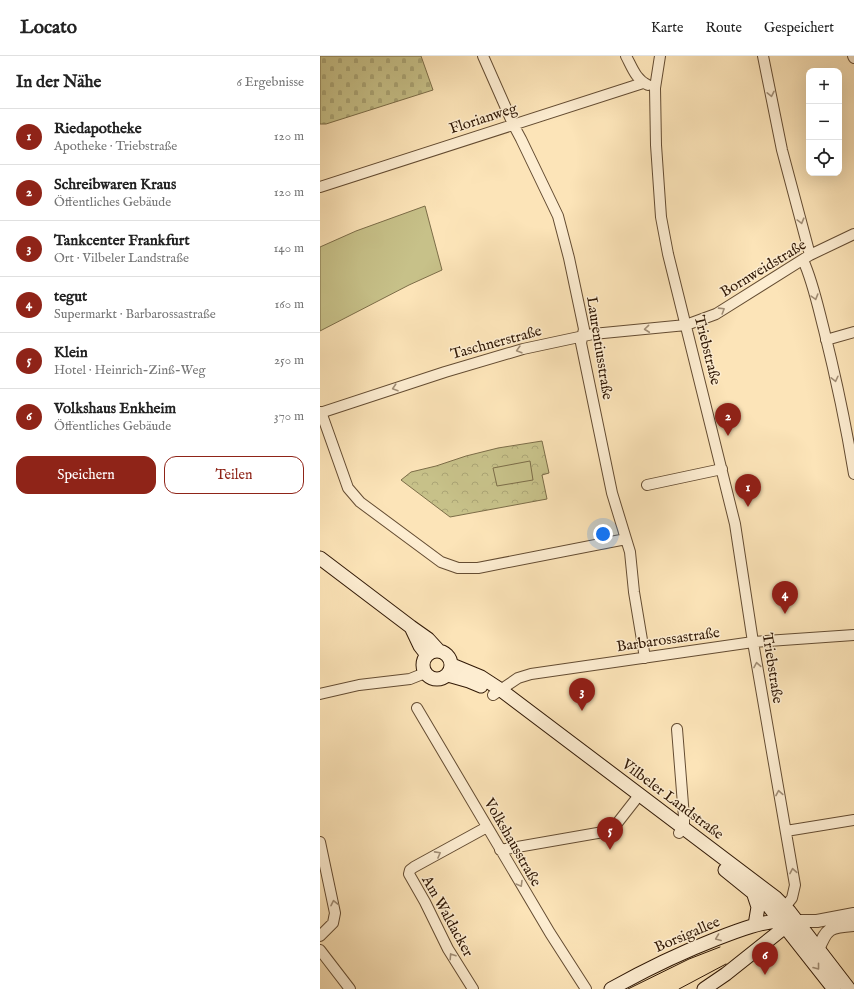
<!DOCTYPE html>
<html lang="de">
<head>
<meta charset="utf-8">
<style>
	body { margin:0; font-family:"IM FELL English",serif; background:#f2f2f2; color:#222 }
	.controls { position:absolute; right:12px; top:12px; display:grid; overflow:hidden; border-radius:8px; box-shadow:0 4px 16px #0002 }
	.controls button { width:36px; height:36px; display:grid; place-items:center; padding:0; border:0; border-bottom:1px solid #e0e0e0; background:#fff; color:#222; font:20px sans-serif }
	.you { position:absolute; left:283px; top:478px; width:14px; height:14px; margin:-10px; border:3px solid #fff; border-radius:50%; background:#1a73e8; box-shadow:0 0 0 6px #1a73e833 }
	.badge { display:grid; place-items:center; width:26px; height:26px; border-radius:50%; background:#8f2418; color:#fff; font-size:13px; font-weight:700 }
	.pin { position:absolute; translate:-50% -33px; filter:drop-shadow(0 1px 2px #0008) }
	.pin::after { content:''; position:absolute; top:21px; width:14px; height:12px; background:inherit; clip-path:polygon(0 0,100% 0,50% 100%) }
	.list { margin:0; padding:0; list-style:none }
	h2 { display:flex; justify-content:space-between; align-items:center; height:52px; margin:0; padding:0 16px; font-size:17px }
	h2 small { font-size:13px; font-weight:400; color:#767676 }
	.list li { display:grid; grid-template-columns:26px 1fr auto; gap:12px; align-items:center; box-sizing:border-box; height:56px; padding:0 16px; border-top:1px solid #e0e0e0 }
	.list b { display:block; font-size:15px; white-space:nowrap }
	.list p { margin:0; font-size:13px; white-space:nowrap; color:#767676 }
	.list em { font-size:13px; font-style:normal; color:#767676 }
	.actions { display:flex; gap:8px; padding:12px 16px }
	.actions a { flex:1; padding:9px 0; border:1px solid #8f2418; border-radius:12px; text-align:center; font-size:14px; color:#8f2418 }
	.actions .main { background:#8f2418; color:#fff }
	.icon { flex:none; width:22px; height:22px; fill:none; stroke:currentColor; stroke-width:2; stroke-linecap:round; stroke-linejoin:round }
	.map { position:relative; flex:none; width:534px; height:933px; overflow:hidden }
	header { display:flex; align-items:center; gap:24px; box-sizing:border-box; height:56px; padding:0 20px; background:#fff; border-bottom:1px solid #e0e0e0 }
	header strong { font-size:19px }
	nav { display:flex; gap:22px; margin-inline-start:auto; font-size:14px }
	main { display:flex }
	aside { flex:1; background:#fff }
	.map>svg:first-child { display:block }
	.forest { fill:url(#forest-crowns); stroke:#7c6d48 }
	.cemetery { fill:url(#cemetery-stones); stroke:#7c6d48 }
	.garden { fill:#c7c189; stroke:#7c6d48 }
	.lines { fill:none; stroke-linecap:round; stroke-linejoin:round }
	.minor-casing { stroke:#644c32; stroke-width:12 }
	.tertiary-casing { stroke:#644c32; stroke-width:14 }
	.secondary-casing { stroke:#311906; stroke-width:15 }
	.minor { stroke:#fdedd1; stroke-width:10 }
	.tertiary { stroke:#fdedd1; stroke-width:12 }
	.secondary { stroke:#fdedd1; stroke-width:13 }
	.tram { stroke:#311906; stroke-width:1 }
	.oneway { stroke:#a18e76 }
	.labels { text-anchor:middle; stroke-width:3; stroke-linejoin:round; paint-order:stroke }
	.street-label { font-size:15px; fill:#311906; stroke:#fdedd1 }
</style>
</head>
<body>
<header>
<strong>Locato</strong>
<nav><a>Karte</a><a>Route</a><a>Gespeichert</a></nav>
</header>
<main>
<aside>
<h2>In der Nähe<small>6 Ergebnisse</small></h2>
<ul class="list">
<li><span class="badge">1</span><div><b>Riedapotheke</b><p>Apotheke · Triebstraße</p></div><em>120 m</em></li>
<li><span class="badge">2</span><div><b>Schreibwaren Kraus</b><p>Öffentliches Gebäude</p></div><em>120 m</em></li>
<li><span class="badge">3</span><div><b>Tankcenter Frankfurt</b><p>Ort · Vilbeler Landstraße</p></div><em>140 m</em></li>
<li><span class="badge">4</span><div><b>tegut</b><p>Supermarkt · Barbarossastraße</p></div><em>160 m</em></li>
<li><span class="badge">5</span><div><b>Klein</b><p>Hotel · Heinrich-Zinß-Weg</p></div><em>250 m</em></li>
<li><span class="badge">6</span><div><b>Volkshaus Enkheim</b><p>Öffentliches Gebäude</p></div><em>370 m</em></li>
</ul>
<div class="actions"><a class="main">Speichern</a><a>Teilen</a></div>
</aside>
<div class="map">
<svg width="534" height="933" viewBox="0 0 534 933">
	<defs>
		<pattern id="forest-crowns" width="20" height="18" patternUnits="userSpaceOnUse"><rect width="20" height="18" fill="#c7c189"/><path d="M2 6a3 3 0 1 1 6 0M12 15a3 3 0 1 1 6 0" fill="none" stroke="#aba575"/></pattern>
		<pattern id="cemetery-stones" width="16" height="16" patternUnits="userSpaceOnUse"><rect width="16" height="16" fill="#c7c189"/><path d="M2 7V4a2 2 0 0 1 4 0v3zM10 15v-3a2 2 0 0 1 4 0v3z" fill="#aba575"/></pattern>
	</defs>
	<rect width="100%" height="100%" fill="#fce4b8"/>
	<filter id="stains"><feTurbulence type="fractalNoise" baseFrequency=".005" numOctaves="4"/><feColorMatrix values="0 0 0 0 .2 0 0 0 0 .09 0 0 0 0 .02 0 0 0 .5 -.17"/></filter>
	<radialGradient id="worn" r=".72"><stop offset=".6" stop-color="#630" stop-opacity="0"/><stop offset="1" stop-color="#630" stop-opacity=".3"/></radialGradient>
	<path class="forest" d="M222 385 229 417 222 419 227 443 130 461 81 424 91 416 116 410 146 400 178 392Z"/>
	<path class="cemetery" d="M0 0H101L113 34 6 68H0Z"/>
	<path class="garden" d="M105 150 122 214 89 229 0 275V191L36 175Z
		M210 405 213 424 177 430 173 412Z"/>
	<g class="lines">
		<defs>
			<path id="minor" d="M163 0 193 68 201 83 238 160 249 202 264 273 261 287 292 437 310 496 314 536 325 602
				M306 0C312 11 316 24 328 29
				M340 0 335 32 336 89 341 161 348 198 415 468 433 586 475 829 472 842 465 851
				M443 0 462 94 490 199
				M533 0 534 2
				M0 131 323 27
				M483 204C493 226 498 251 504 274 516 322 526 369 534 418
				M506 284 534 276
				M1 356 28 432 40 446 121 506 138 512H158L306 483
				M0 357 125 316 203 293 273 278 366 269 396 258 490 199 534 178
				M327 429 402 413
				M0 638 39 629 90 623 105 617
				M173 639 198 622 211 618 433 586 534 579
				M97 652 230 877 266 933
				M357 673 364 761V771L359 777
				M466 775 534 764
				M0 786 15 857 13 867 0 880
				M180 794 289 775 295 770 320 738
				M0 894 30 933
				M153 933 128 893 105 846 89 818 90 814 94 811 167 771"/>
			<path id="tertiary" d="M476 865H497L534 858
				M498 894C507 871 510 871 534 869"/>
			<path id="secondary" d="M0 502 91 571 108 583 119 595
				M91 571 100 590 107 599
				M103 609a14 14 0 1 1 28 0a14 14 0 1 1-28 0Z
				M132 609 161 621 181 634 456 842 469 855 529 933
				M128 619 149 625 161 630
				M405 814 447 848 514 933
				M433 836 438 851 435 869
				M291 933C325 914 360 897 396 883 419 874 442 865 467 864
				M384 933 406 918 465 871 469 864"/>
		</defs>
		<use href="#minor" class="minor-casing"/>
		<use href="#tertiary" class="tertiary-casing"/>
		<use href="#secondary" class="secondary-casing"/>
		<use href="#minor" class="minor"/>
		<use href="#tertiary" class="tertiary"/>
		<use href="#secondary" class="secondary"/>
		<path class="tram" d="M308 933 369 903 400 891
			M359 933 406 908"/>
	</g>
	<defs><path id="oneway-chevron" d="M-2-3.5L2.5 0L-2 3.5" fill="none" stroke-width="1.6" stroke-linecap="round" stroke-linejoin="round"/></defs>
	<g class="oneway">
		<use href="#oneway-chevron" transform="translate(451 38) rotate(78)"/>
		<use href="#oneway-chevron" transform="translate(481 165) rotate(75)"/>
		<use href="#oneway-chevron" transform="translate(495 241) rotate(74)"/>
		<use href="#oneway-chevron" transform="translate(402 254) rotate(-32)"/>
		<use href="#oneway-chevron" transform="translate(327 273) rotate(174)"/>
		<use href="#oneway-chevron" transform="translate(199 294) rotate(164)"/>
		<use href="#oneway-chevron" transform="translate(515 323) rotate(77)"/>
		<use href="#oneway-chevron" transform="translate(75 332) rotate(162)"/>
		<use href="#oneway-chevron" transform="translate(437 609) rotate(-100)"/>
		<use href="#oneway-chevron" transform="translate(459 737) rotate(-100)"/>
		<use href="#oneway-chevron" transform="translate(118 798) rotate(-29)"/>
		<use href="#oneway-chevron" transform="translate(473 815) rotate(-100)"/>
		<use href="#oneway-chevron" transform="translate(200 828) rotate(59)"/>
		<use href="#oneway-chevron" transform="translate(14 847) rotate(-102)"/>
		<use href="#oneway-chevron" transform="translate(398 882) rotate(159)"/>
		<use href="#oneway-chevron" transform="translate(132 900) rotate(-123)"/>
		<use href="#oneway-chevron" transform="translate(497 911) rotate(52)"/>
	</g>
	<g class="labels">
		<g class="street-label">
			<text transform="translate(163 62) rotate(-18)" y="5">Florianweg</text>
			<text transform="translate(443 212) rotate(-31)" y="5">Bornweidstraße</text>
			<text transform="translate(176 286) rotate(-15)" y="5">Taschnerstraße</text>
			<text transform="translate(280 292) rotate(81)" y="5">Laurentiusstraße</text>
			<text transform="translate(388 294) rotate(76)" y="5">Triebstraße</text>
			<text transform="translate(348 583) rotate(-8)" y="5">Barbarossastraße</text>
			<text transform="translate(453 612) rotate(81)" y="5">Triebstraße</text>
			<text transform="translate(353 743) rotate(37)" y="5">Vilbeler Landstraße</text>
			<text transform="translate(193 786) rotate(60)" y="5">Volkshausstraße</text>
			<text transform="translate(128 860) rotate(61)" y="5">Am Waldacker</text>
			<text transform="translate(367 878) rotate(-23)" y="5">Borsigallee</text>
		</g>
	</g>
	<rect width="100%" height="100%" filter="url(#stains)"/>
	<rect width="100%" height="100%" fill="url(#worn)"/>
</svg>
<div class="controls">
<button>+</button>
<button>−</button>
<button><svg class="icon" aria-label="locate" viewBox="0 0 24 24"><circle cx="12" cy="12" r="6"/><path d="M12 2v4M12 18v4M2 12h4M18 12h4"/></svg></button>
</div>
<div class="you"></div>
<div class="pin badge" style="left:428px;top:451px">1</div>
<div class="pin badge" style="left:408px;top:380px">2</div>
<div class="pin badge" style="left:262px;top:655px">3</div>
<div class="pin badge" style="left:465px;top:558px">4</div>
<div class="pin badge" style="left:290px;top:794px">5</div>
<div class="pin badge" style="left:445px;top:919px">6</div>
</div>
</main>
</body>
</html>
